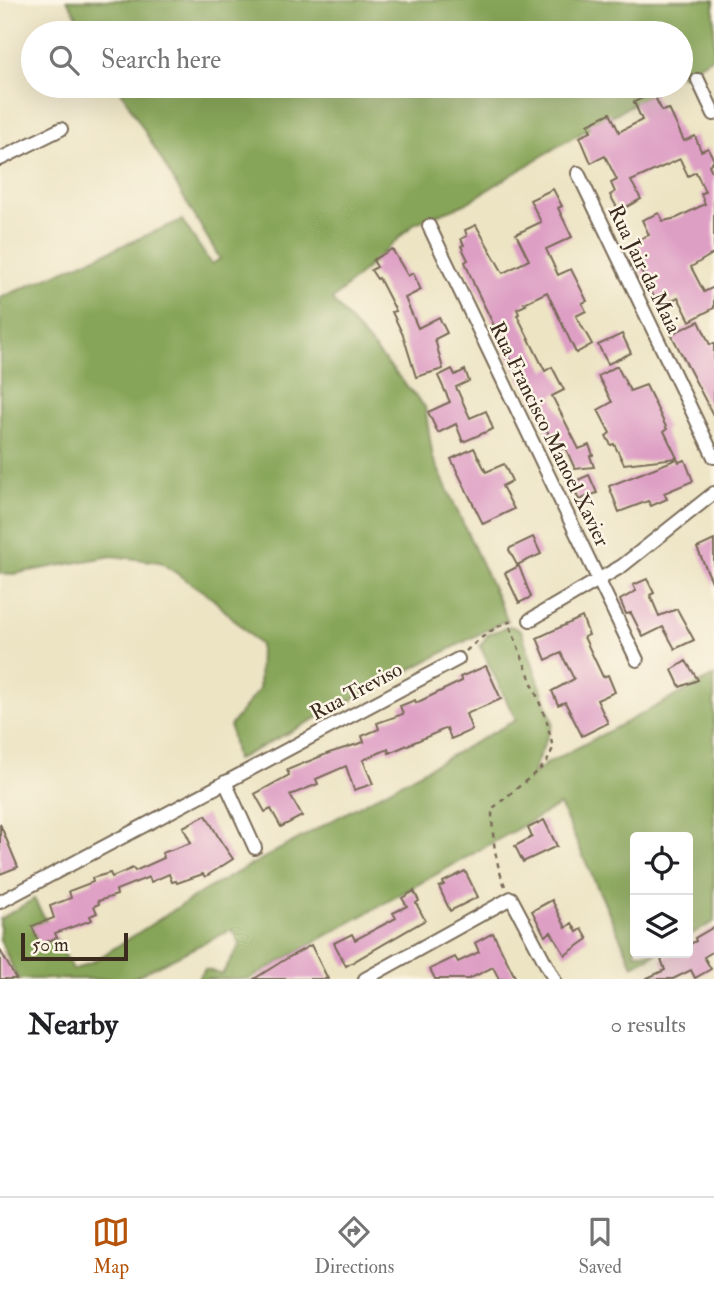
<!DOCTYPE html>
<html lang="en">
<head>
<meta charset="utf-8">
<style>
	body { margin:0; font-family:"IM FELL Double Pica",serif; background:#f6f6f6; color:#202124 }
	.controls { position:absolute; right:21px; bottom:21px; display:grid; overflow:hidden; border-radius:7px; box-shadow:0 7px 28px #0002 }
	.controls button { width:63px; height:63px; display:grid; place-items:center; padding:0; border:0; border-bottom:2px solid #e0e0e0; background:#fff; color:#202124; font:35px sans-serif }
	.scale { position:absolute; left:21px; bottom:18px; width:107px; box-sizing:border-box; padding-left:7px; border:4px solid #3b2a1e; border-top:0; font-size:19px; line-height:24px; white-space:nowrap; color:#3b2a1e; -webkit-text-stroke:5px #fcf5e5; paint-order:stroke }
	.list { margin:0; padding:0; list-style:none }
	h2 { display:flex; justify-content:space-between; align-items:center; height:91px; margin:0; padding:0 28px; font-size:30px }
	h2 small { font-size:23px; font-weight:400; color:#757577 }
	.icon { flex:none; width:38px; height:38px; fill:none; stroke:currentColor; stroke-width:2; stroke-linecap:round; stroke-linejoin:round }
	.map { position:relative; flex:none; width:714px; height:979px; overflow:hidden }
	.search { position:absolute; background:#fff; box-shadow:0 7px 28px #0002; left:21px; right:21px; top:21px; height:77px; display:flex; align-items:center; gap:18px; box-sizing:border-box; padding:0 24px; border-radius:38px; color:#757577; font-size:26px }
	.sheet { height:217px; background:#fff }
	nav { display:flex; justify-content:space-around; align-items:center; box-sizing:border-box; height:98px; border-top:2px solid #e0e0e0; background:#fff; font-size:19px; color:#757577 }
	nav a { display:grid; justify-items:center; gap:4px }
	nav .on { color:#b45309 }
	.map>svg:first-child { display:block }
	.forest { fill:#87a558; stroke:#61683b; stroke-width:2 }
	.building { fill:#de9fc5 }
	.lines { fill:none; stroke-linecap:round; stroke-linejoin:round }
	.minor-casing { stroke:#796b58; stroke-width:16 }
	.path { stroke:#796b58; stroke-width:2.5; stroke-dasharray:5 5; stroke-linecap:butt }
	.minor { stroke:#fff; stroke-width:12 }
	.labels { text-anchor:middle; stroke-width:5; stroke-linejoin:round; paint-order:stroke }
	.street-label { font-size:21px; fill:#3b2a1e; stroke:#fcf5e5 }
</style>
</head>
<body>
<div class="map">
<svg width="714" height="979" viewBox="0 0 714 979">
	<rect width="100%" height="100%" fill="#fcf5e5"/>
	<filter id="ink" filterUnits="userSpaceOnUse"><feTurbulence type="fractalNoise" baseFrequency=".0143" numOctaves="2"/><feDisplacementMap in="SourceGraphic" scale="14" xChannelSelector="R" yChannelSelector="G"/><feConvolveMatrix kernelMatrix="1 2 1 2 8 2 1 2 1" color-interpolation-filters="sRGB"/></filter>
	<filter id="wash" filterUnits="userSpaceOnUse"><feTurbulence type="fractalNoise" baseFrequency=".00686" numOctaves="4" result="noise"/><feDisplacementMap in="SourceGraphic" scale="28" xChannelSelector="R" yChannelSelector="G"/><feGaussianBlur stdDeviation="1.57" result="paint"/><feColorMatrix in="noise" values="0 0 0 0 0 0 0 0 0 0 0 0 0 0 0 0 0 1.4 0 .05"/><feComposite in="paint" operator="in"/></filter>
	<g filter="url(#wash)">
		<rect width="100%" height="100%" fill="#ede4c4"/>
		<path class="forest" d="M67 0H714V56L681 76V33H87Z
			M118 86H665L555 148 465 204 415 223 332 300 425 407 433 458 508 621H504L236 760 230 726 259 689 260 645 211 597 160 562 112 556 13 574 0 573V298L182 220 211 264 220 259Z
			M510 626 521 630 553 723 531 776 546 764 714 676V922L688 936V837H635V953H658L633 966 560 805 249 979H198L205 969 222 974 240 945 232 929 131 979H18L0 940V919L34 899 73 970 94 961 205 890 516 720 480 646 488 634Z"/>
		<g id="blocks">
			<path class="building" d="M653 93 662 111 669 109 684 141 695 136 701 151 708 148 714 160 709 165 714 176V253L691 267 704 292 714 287V308L690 321 678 297 663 305 660 299 656 301 638 265 642 263 632 242 649 235 642 220 659 213 663 221 677 218 705 204 701 194 705 192 696 172 688 176 680 159 631 181 641 199 619 211 610 195 615 192 611 183 617 180 605 156 591 163 580 137 591 131 588 124 610 113 619 132 642 120 634 102Z
				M553 189 562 206 558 208 572 237 546 249 558 275 571 269 587 301 582 303 586 311 576 316 592 344 576 353 547 292 524 303 526 305 517 309 519 314 517 315 545 371 552 367 564 390 552 396 579 449 589 445 593 455 590 456 594 467 575 469 565 447 556 452 536 404 524 381 522 382 475 287 465 262 468 260 461 246 464 245 461 239 467 236 465 230 476 225 503 273 529 260 516 234 541 222 530 200Z
				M392 249 408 276 413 273 421 290 405 298 418 328 439 317 447 333 435 339 443 369 416 377 403 335 392 312 396 311 379 278 377 279 371 270 377 267 373 260Z
				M699 321 710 345 714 343V417L671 334Z
				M622 334 631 353 608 364 598 345Z
				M617 366 630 391 646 385 667 429 664 431 677 458 624 464 614 444 611 445 606 436 610 433 598 410 612 402 598 376Z
				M452 369 455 375 465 370 469 381 456 387 470 418 486 411 493 429 463 442 456 424 438 433 428 412 450 402 438 376Z
				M474 448 486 472 504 464 512 481 502 486 514 509 483 524 451 459Z
				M677 459 679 462 685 460 693 481 664 493 667 499 651 506 648 501 619 512 609 486Z
				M589 475 597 493 579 500 571 483Z
				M533 537 541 554 517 565 509 550 510 548Z
				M714 540V586L697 548Z
				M519 566 531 597 519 603 505 573Z
				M647 579 654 593 650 595 659 616 677 609 694 640 675 649 663 627 643 637 631 613 626 614 620 600 636 591 633 585Z
				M582 617 589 635 584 637 603 677 608 675 615 692 597 700 608 723 582 736 565 702 558 705 552 691 574 679 561 653 546 660 537 638Z
				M686 661 698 680 680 687 672 670Z
				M486 666 501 699 466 714 472 730 451 739 447 728 389 753 388 749 363 760 373 784 354 790 346 766 316 779 318 784 290 795 302 816 281 827 271 809 265 812 255 794 289 775 287 770 329 753 364 742 362 736 379 729 377 723 403 714 400 706 415 700 416 703 462 681 460 677Z
				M206 815 220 840 233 859 205 877 203 874 177 883 176 881 172 882 169 874 151 882 149 877 116 890 117 895 98 901 99 904 94 906 97 913 90 916 92 920 55 933 57 938 39 944 32 926 54 918 50 906 71 898 69 891 93 882 92 878 110 873 112 877 133 868 135 871 164 858 162 853 191 843 183 827Z
				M544 820 557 846 523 862 515 846 532 837 528 828Z
				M0 824 18 867 0 874Z
				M465 871 478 897 450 911 439 887 444 885 443 882Z
				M414 891 419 901 416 903 425 920 346 966 334 943 352 934 355 940 396 918 393 913 407 906 402 898Z
				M552 900 566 928 572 923 577 932 582 929 588 939 565 955 551 932 545 936 532 911Z
				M714 927V951L704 957 711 969 695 978 691 970 673 979H645L665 970 661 959 674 953H688V945L696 941 695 938Z
				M493 933 516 979H499L493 967 469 979H435L430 969 455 957 458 962 479 952 475 943Z
				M311 945 328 979H254L289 957Z
				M0 950 16 979H0Z"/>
		</g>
	</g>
	<g filter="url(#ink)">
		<use href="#blocks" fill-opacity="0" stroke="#796b58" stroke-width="2"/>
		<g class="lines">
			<defs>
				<path id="minor" d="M698 80 714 114
					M0 159 61 129
					M578 173 714 457
					M429 226 637 660
					M530 620 622 566 714 493
					M225 782 255 848
					M0 902 458 659
					M365 979 511 898 554 979"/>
			</defs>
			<use href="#minor" class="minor-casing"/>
			<path class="path" d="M466 651C479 639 499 622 516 621
				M505 886C495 863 492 834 492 809L546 764 553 748 547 722 508 621"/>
			<use href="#minor" class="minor"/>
		</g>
	</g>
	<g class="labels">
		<g class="street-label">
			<text transform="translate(645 269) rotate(64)" y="7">Rua Jair da Maia</text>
			<text transform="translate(550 434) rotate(64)" y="7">Rua Francisco Manoel Xavier</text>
			<text transform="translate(356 691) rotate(-28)" y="7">Rua Treviso</text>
		</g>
	</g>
</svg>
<div class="controls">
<button><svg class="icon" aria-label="locate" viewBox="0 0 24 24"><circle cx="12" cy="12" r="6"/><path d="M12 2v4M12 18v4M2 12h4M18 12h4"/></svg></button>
<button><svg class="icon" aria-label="layers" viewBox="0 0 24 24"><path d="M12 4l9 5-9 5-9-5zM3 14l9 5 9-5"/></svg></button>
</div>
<div class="scale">50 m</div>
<div class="search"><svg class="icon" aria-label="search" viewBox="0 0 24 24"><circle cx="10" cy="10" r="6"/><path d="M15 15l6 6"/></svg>Search here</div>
</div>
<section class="sheet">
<h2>Nearby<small>0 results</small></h2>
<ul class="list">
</ul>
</section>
<nav>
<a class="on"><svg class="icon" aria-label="map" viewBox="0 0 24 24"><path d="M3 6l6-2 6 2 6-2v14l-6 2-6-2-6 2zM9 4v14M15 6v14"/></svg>Map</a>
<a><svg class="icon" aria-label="directions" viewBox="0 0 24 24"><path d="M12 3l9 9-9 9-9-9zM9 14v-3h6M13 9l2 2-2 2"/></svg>Directions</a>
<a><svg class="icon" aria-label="saved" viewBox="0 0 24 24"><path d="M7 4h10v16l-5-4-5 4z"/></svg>Saved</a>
</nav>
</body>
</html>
